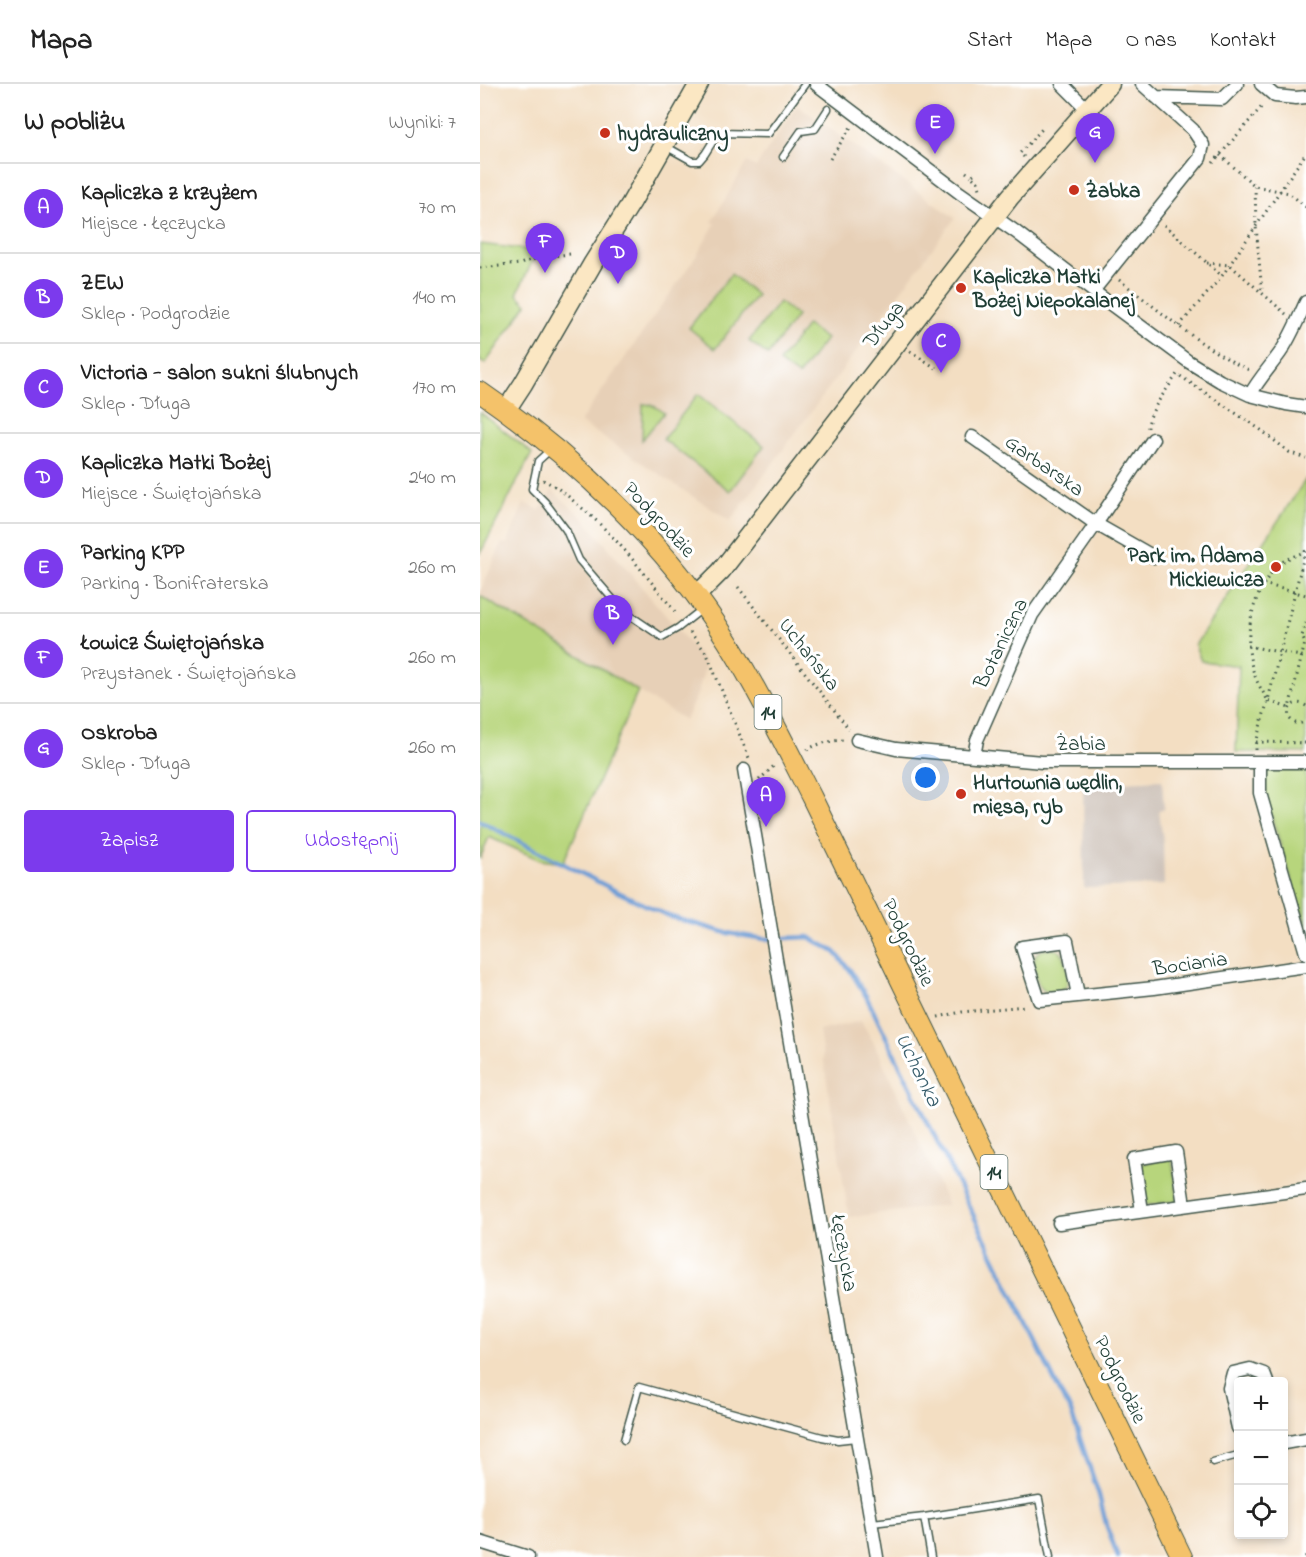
<!DOCTYPE html>
<html lang="pl">
<head>
<meta charset="utf-8">
<style>
	body { margin:0; font-family:"Indie Flower",sans-serif; background:#f6f6f6; color:#222 }
	.controls { position:absolute; right:18px; bottom:18px; display:grid; overflow:hidden; border-radius:6px; box-shadow:0 3px 9px #0003 }
	.controls button { width:54px; height:54px; display:grid; place-items:center; padding:0; border:0; border-bottom:2px solid #e0e0e0; background:#fff; color:#222; font:30px sans-serif }
	.you { position:absolute; left:446px; top:694px; width:21px; height:21px; margin:-15px; border:4px solid #fff; border-radius:50%; background:#1a73e8; box-shadow:0 0 0 9px #1a73e833 }
	.badge { display:grid; place-items:center; width:39px; height:39px; border-radius:50%; background:#7c3aed; color:#fff; font-size:20px; font-weight:700 }
	.pin { position:absolute; translate:-50% -50px; filter:drop-shadow(0 2px 3px #0008) }
	.pin::after { content:''; position:absolute; top:32px; width:21px; height:18px; background:inherit; clip-path:polygon(0 0,100% 0,50% 100%) }
	.list { margin:0; padding:0; list-style:none }
	h2 { display:flex; justify-content:space-between; align-items:center; height:78px; margin:0; padding:0 24px; font-size:26px }
	h2 small { font-size:20px; font-weight:400; color:#767676 }
	.list li { display:grid; grid-template-columns:39px 1fr auto; gap:18px; align-items:center; box-sizing:border-box; height:90px; padding:0 24px; border-top:2px solid #e0e0e0 }
	.list b { display:block; font-size:22px; white-space:nowrap }
	.list p { margin:0; font-size:20px; white-space:nowrap; color:#767676 }
	.list em { font-size:20px; font-style:normal; color:#767676 }
	.actions { display:flex; gap:12px; padding:18px 24px }
	.actions a { flex:1; padding:14px 0; border:2px solid #7c3aed; border-radius:6px; text-align:center; font-size:21px; color:#7c3aed }
	.actions .main { background:#7c3aed; color:#fff }
	.icon { flex:none; width:33px; height:33px; fill:none; stroke:currentColor; stroke-width:2; stroke-linecap:round; stroke-linejoin:round }
	.map { position:relative; flex:none; width:826px; height:1473px; overflow:hidden }
	header { display:flex; align-items:center; gap:36px; box-sizing:border-box; height:84px; padding:0 30px; background:#fff; border-bottom:2px solid #e0e0e0 }
	header strong { font-size:28px }
	nav { display:flex; gap:33px; margin-inline-start:auto; font-size:21px }
	main { display:flex }
	aside { flex:1; background:#fff }
	.map>svg:first-child { display:block }
	.built { fill:#e7d0b7 }
	.industrial { fill:#cdc2b9 }
	.green { fill:#b7d57c; stroke:#6b8958; stroke-width:1.5 }
	.lines { fill:none; stroke-linecap:round; stroke-linejoin:round }
	.stream { stroke:#6d9dd6; stroke-width:4.5 }
	.lane-casing { stroke:#3f5549; stroke-width:9 }
	.street-casing { stroke:#3f5549; stroke-width:15 }
	.secondary-casing { stroke:#3f5549; stroke-width:21 }
	.primary-casing { stroke:#3f5549; stroke-width:22 }
	.path { stroke:#3f5549; stroke-width:3; stroke-dasharray:1.5 4.5; stroke-linecap:butt }
	.lane { stroke:#fff; stroke-width:6 }
	.street { stroke:#fff; stroke-width:12 }
	.secondary { stroke:#fbe7c3; stroke-width:18 }
	.primary { stroke:#f4c26a; stroke-width:20 }
	.poi-dot { fill:#c8321e; stroke:#fff; stroke-width:2 }
	.labels { text-anchor:middle; stroke-width:6; stroke-linejoin:round; paint-order:stroke }
	.shield { fill:#fff; stroke:#627771; stroke-width:1.5 }
	.shield-label { font-size:20px; font-weight:bold; fill:#1f3d34 }
	.poi-label { font-size:21px; font-weight:bold; fill:#1f3d34; stroke:#fff; text-anchor:start }
	.street-label { font-size:21px; fill:#1f3d34; stroke:#fff }
	.water-label { font-size:22px; font-style:italic; fill:#3a5f6d; stroke:#fff }
</style>
</head>
<body>
<header>
<strong>Mapa</strong>
<nav><a>Start</a><a>Mapa</a><a>O nas</a><a>Kontakt</a></nav>
</header>
<main>
<aside>
<h2>W pobliżu<small>Wyniki: 7</small></h2>
<ul class="list">
<li><span class="badge">A</span><div><b>Kapliczka z krzyżem</b><p>Miejsce · Łęczycka</p></div><em>70 m</em></li>
<li><span class="badge">B</span><div><b>ZEW</b><p>Sklep · Podgrodzie</p></div><em>140 m</em></li>
<li><span class="badge">C</span><div><b>Victoria - salon sukni ślubnych</b><p>Sklep · Długa</p></div><em>170 m</em></li>
<li><span class="badge">D</span><div><b>Kapliczka Matki Bożej</b><p>Miejsce · Świętojańska</p></div><em>240 m</em></li>
<li><span class="badge">E</span><div><b>Parking KPP</b><p>Parking · Bonifraterska</p></div><em>260 m</em></li>
<li><span class="badge">F</span><div><b>Łowicz Świętojańska</b><p>Przystanek · Świętojańska</p></div><em>260 m</em></li>
<li><span class="badge">G</span><div><b>Oskroba</b><p>Sklep · Długa</p></div><em>260 m</em></li>
</ul>
<div class="actions"><a class="main">Zapisz</a><a>Udostępnij</a></div>
</aside>
<div class="map">
<svg width="826" height="1473" viewBox="0 0 826 1473">
	<rect width="100%" height="100%" fill="#fff"/>
	<filter id="ink" filterUnits="userSpaceOnUse"><feTurbulence type="fractalNoise" baseFrequency=".0167" numOctaves="2"/><feDisplacementMap in="SourceGraphic" scale="12" xChannelSelector="R" yChannelSelector="G"/><feConvolveMatrix kernelMatrix="1 2 1 2 8 2 1 2 1" color-interpolation-filters="sRGB"/></filter>
	<filter id="wash" filterUnits="userSpaceOnUse"><feTurbulence type="fractalNoise" baseFrequency=".008" numOctaves="4" result="noise"/><feDisplacementMap in="SourceGraphic" scale="24" xChannelSelector="R" yChannelSelector="G"/><feGaussianBlur stdDeviation="1.35" result="paint"/><feColorMatrix in="noise" values="0 0 0 0 0 0 0 0 0 0 0 0 0 0 0 0 0 1.4 0 .05"/><feComposite in="paint" operator="in"/></filter>
	<g filter="url(#wash)">
		<rect width="100%" height="100%" fill="#f3dec2"/>
		<path class="built" d="M317 21 475 134 250 437 100 338 217 171 235 140 232 137 267 78 276 83Z
			M72 406 103 434 226 579 218 608 205 636 0 512V508L22 459 27 460 44 419 60 426Z
			M381 937 395 961 468 1121 369 1133 339 947Z"/>
		<path class="industrial" d="M682 696 684 725 679 726 683 757 684 801 604 804 603 700Z"/>
		<path class="green" d="M0 160 57 167 37 210 47 220 5 280 0 277Z
			M251 190 277 211 235 265 209 244Z
			M299 218 317 232 288 271 269 257Z
			M327 241 346 255 318 292 299 278Z
			M218 310 284 362 250 407 183 355Z
			M163 320C172 320 178 323 184 329L162 356Z
			M0 328 52 369 0 470Z
			M826 395V669L756 668 759 582 721 577 715 561Z
			M0 512 158 607 83 779 60 776 9 753 0 775Z
			M790 684 826 686V842L786 715 784 694Z
			M574 865C578 866 579 866 582 869 586 874 590 895 587 901 585 906 581 907 576 908 571 908 566 909 562 905 556 899 549 871 560 867 564 865 570 865 574 865Z
			M690 1074 692 1076 698 1117 668 1121 664 1119 661 1083 664 1079Z"/>
		<g class="lines">
			<path class="stream" d="M0 737 138 808 191 833 247 849 285 855 329 853 355 868 370 886 386 912 583 1314 590 1325 619 1411 626 1440 638 1473"/>
		</g>
	</g>
	<g filter="url(#ink)">
		<g class="lines">
			<defs>
				<path id="lane" d="M187 63 212 77H219L225 70 238 49 288 50 325 0
					M303 73 321 47 335 45 348 25
					M70 366 58 377 52 405 65 418 86 446 99 476 142 526 182 553 198 544 221 526
					M144 1356 159 1303 342 1353 358 1356 376 1354
					M733 1378 758 1371
					M444 1433 559 1415 570 1473
					M392 1439 444 1433 451 1473"/>
				<path id="street" d="M336 0 480 109 536 148 613 207 709 278 740 297 770 311 806 320 826 323
					M582 0 607 25
					M781 0 795 12 816 14 826 13
					M676 13 742 15 757 0
					M613 207 720 74 723 61 713 46 662 0
					M770 311C778 296 790 283 800 269 811 253 818 235 826 218
					M492 353 616 440 674 473
					M377 656 416 665 562 678H826
					M494 672 497 656 552 531 616 440 673 355
					M780 678V709L826 869
					M264 686 397 1473
					M598 911 587 857 542 863 559 916 674 904 826 882
					M662 1127 654 1075 696 1068 704 1121
					M579 1139 826 1105
					M758 1344 749 1304 753 1289 770 1285 784 1290 787 1298
					M804 1359 826 1355
					M0 1458 48 1473"/>
				<path id="secondary" d="M26 326 43 300 113 179 151 119 219 0
					M216 512 241 487 530 113 630 0"/>
				<path id="primary" d="M0 308C95 374 186 459 248 558 279 608 305 661 332 714L702 1473"/>
			</defs>
			<use href="#lane" class="lane-casing"/>
			<use href="#street" class="street-casing"/>
			<use href="#secondary" class="secondary-casing"/>
			<use href="#primary" class="primary-casing"/>
			<path class="path" d="M740 71 775 102 809 109 826 123
				M544 73 540 69 562 45
				M350 75 371 43
				M733 79 784 20
				M486 88 491 92
				M494 90 491 92 498 98 500 105
				M775 102 776 142 782 208
				M684 141 742 192
				M727 179 750 181 806 230
				M0 184 40 180 61 173 91 170
				M639 196C681 227 721 264 769 286
				M699 242 742 192 826 69
				M430 267 456 284
				M668 344C668 327 688 305 697 290L781 346 809 368 826 374
				M63 396C76 402 86 410 97 420 136 451 166 492 197 530
				M826 467C818 471 807 474 801 479 771 505 761 557 775 592 778 601 784 609 788 617L809 624 825 559 822 552 826 539
				M783 500 826 511
				M258 503 369 645
				M210 548 227 570 269 674
				M768 562 826 573
				M826 622C816 615 806 622 809 634 814 640 819 641 826 637
				M776 658 826 659
				M327 666C338 659 350 657 363 656
				M776 666C777 646 786 627 790 608 802 560 814 512 826 464
				M279 696 296 680
				M458 933 482 928 546 922
				M825 1473 826 1472"/>
			<use href="#lane" class="lane"/>
			<use href="#street" class="street"/>
			<use href="#secondary" class="secondary"/>
			<use href="#primary" class="primary"/>
		</g>
	</g>
	<g class="poi-dot">
		<circle cx="125" cy="49" r="6"/>
		<circle cx="594" cy="106" r="6"/>
		<circle cx="481" cy="204" r="6"/>
		<circle cx="796" cy="483" r="6"/>
		<circle cx="481" cy="710" r="6"/>
	</g>
	<g class="labels">
		<g class="shield">
			<rect x="274.5" y="611" width="27" height="34" rx="4.5"/>
			<rect x="500.5" y="1071" width="27" height="34" rx="4.5"/>
		</g>
		<g class="shield-label">
			<text x="288" y="635">14</text>
			<text x="514" y="1095">14</text>
		</g>
		<g class="poi-label">
			<text x="137" y="56">hydrauliczny</text>
			<text x="606" y="113">Żabka</text>
			<text x="493" y="199">Kapliczka Matki<tspan x="493" dy="24">Bożej Niepokalanej</tspan></text>
			<text x="784" y="478" text-anchor="end">Park im. Adama<tspan x="784" dy="24">Mickiewicza</tspan></text>
			<text x="493" y="705">Hurtownia wędlin,<tspan x="493" dy="24">mięsa, ryb</tspan></text>
		</g>
		<g class="street-label">
			<text transform="translate(403 240) rotate(-52)" y="7">Długa</text>
			<text transform="translate(565 381) rotate(35)" y="7">Garbarska</text>
			<text transform="translate(180 435) rotate(47)" y="7">Podgrodzie</text>
			<text transform="translate(520 559) rotate(-64)" y="7">Botaniczna</text>
			<text transform="translate(330 570) rotate(52)" y="7">Uchańska</text>
			<text x="601" y="666">Żabia</text>
			<text transform="translate(429 858) rotate(64)" y="7">Podgrodzie</text>
			<text transform="translate(710 879) rotate(-8)" y="7">Bociania</text>
			<text transform="translate(365 1169) rotate(80)" y="7">Łęczycka</text>
			<text transform="translate(641 1295) rotate(64)" y="7">Podgrodzie</text>
		</g>
		<g class="water-label">
			<text transform="translate(440 985) rotate(64)" y="8">Uchanka</text>
		</g>
	</g>
</svg>
<div class="controls">
<button>+</button>
<button>−</button>
<button><svg class="icon" aria-label="locate" viewBox="0 0 24 24"><circle cx="12" cy="12" r="6"/><path d="M12 2v4M12 18v4M2 12h4M18 12h4"/></svg></button>
</div>
<div class="you"></div>
<div class="pin badge" style="left:286px;top:743px">A</div>
<div class="pin badge" style="left:133px;top:561px">B</div>
<div class="pin badge" style="left:461px;top:289px">C</div>
<div class="pin badge" style="left:138px;top:200px">D</div>
<div class="pin badge" style="left:455px;top:70px">E</div>
<div class="pin badge" style="left:65px;top:189px">F</div>
<div class="pin badge" style="left:615px;top:79px">G</div>
</div>
</main>
</body>
</html>
